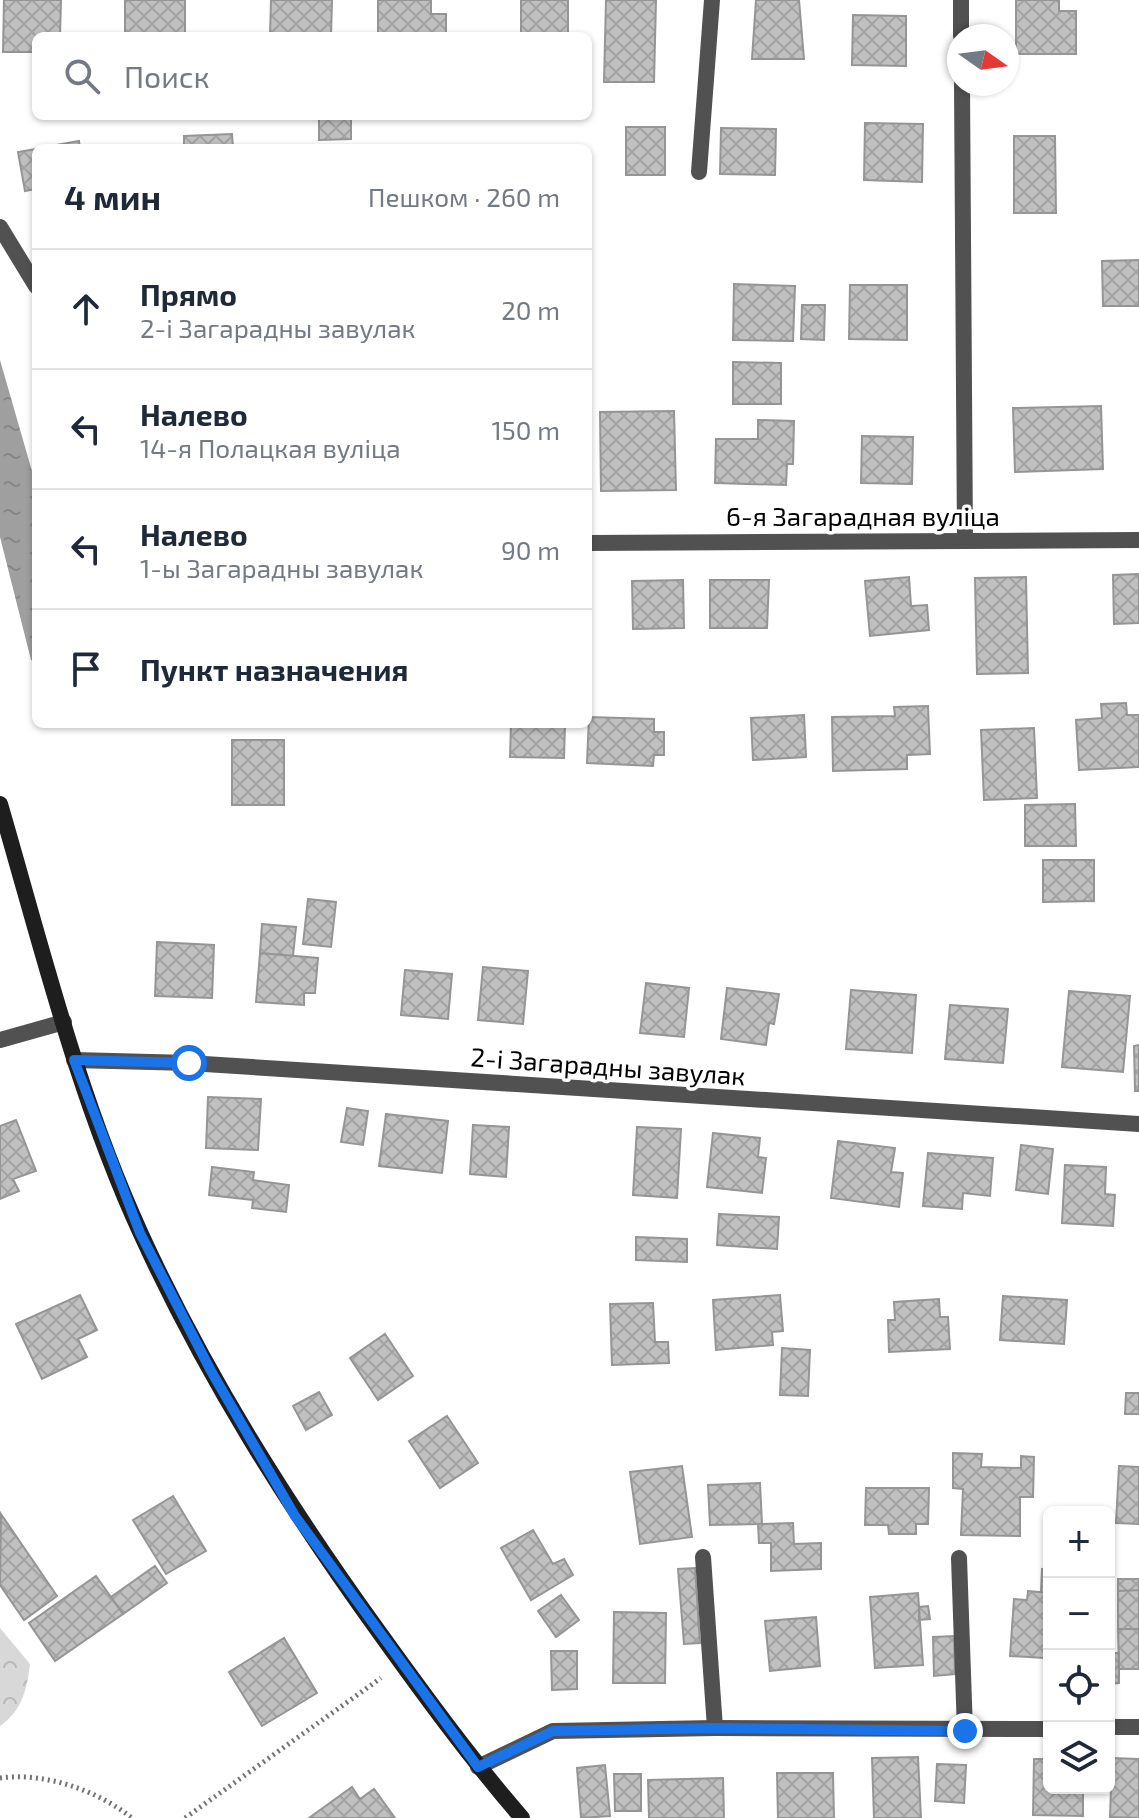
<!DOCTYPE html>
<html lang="ru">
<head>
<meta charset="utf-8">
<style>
	body { margin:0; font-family:"Exo 2",sans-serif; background:#f2f2f3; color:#1f2937 }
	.controls { position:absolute; right:24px; bottom:24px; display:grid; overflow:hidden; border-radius:12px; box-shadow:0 2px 6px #0004 }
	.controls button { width:72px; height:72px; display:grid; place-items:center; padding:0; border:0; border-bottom:2px solid #e0e1e3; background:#fff; color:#1f2937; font:40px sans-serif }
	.compass { position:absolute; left:947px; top:24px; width:72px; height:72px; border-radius:50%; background:#fff; box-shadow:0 2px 6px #0004; rotate:104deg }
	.stop { position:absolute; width:24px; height:24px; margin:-18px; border:6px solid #1a73e8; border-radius:50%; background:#fff }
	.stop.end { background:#1a73e8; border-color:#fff; box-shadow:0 2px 8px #0008 }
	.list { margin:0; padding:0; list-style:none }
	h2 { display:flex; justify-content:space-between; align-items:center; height:104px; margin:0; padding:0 32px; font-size:34px }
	h2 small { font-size:26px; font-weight:400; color:#747a83 }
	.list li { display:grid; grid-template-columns:52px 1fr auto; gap:24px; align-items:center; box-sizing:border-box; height:120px; padding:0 32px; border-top:2px solid #e0e1e3 }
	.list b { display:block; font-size:30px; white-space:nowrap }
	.list p { margin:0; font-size:26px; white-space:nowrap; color:#747a83 }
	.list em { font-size:26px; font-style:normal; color:#747a83 }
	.icon { flex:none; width:44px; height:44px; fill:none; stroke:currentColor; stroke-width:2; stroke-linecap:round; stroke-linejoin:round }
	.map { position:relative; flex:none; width:1139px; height:1818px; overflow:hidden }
	.search { position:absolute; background:#fff; box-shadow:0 2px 6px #0004; left:32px; top:32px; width:560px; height:88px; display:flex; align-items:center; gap:20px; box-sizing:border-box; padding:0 28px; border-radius:12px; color:#747a83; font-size:30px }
	.panel { position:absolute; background:#fff; box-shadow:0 2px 6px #0004; left:32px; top:144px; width:560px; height:584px; border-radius:12px }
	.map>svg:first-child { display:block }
	.forest { fill:url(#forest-crowns) }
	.water { fill:url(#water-ripples) }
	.building { fill:url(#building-cross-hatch); stroke:#959595; stroke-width:2 }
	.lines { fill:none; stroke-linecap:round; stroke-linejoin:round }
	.path { stroke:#737373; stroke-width:5; stroke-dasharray:2 4; stroke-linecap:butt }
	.service { stroke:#515151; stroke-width:16 }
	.minor { stroke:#515151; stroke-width:16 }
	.secondary { stroke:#1e1e1e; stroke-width:16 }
	.route { stroke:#1a73e8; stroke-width:10 }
	.labels { text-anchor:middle; stroke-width:7; stroke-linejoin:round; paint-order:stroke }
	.street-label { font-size:26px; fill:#000; stroke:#fff }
</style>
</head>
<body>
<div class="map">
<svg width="1139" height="1818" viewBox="0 0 1139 1818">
	<defs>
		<pattern id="forest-crowns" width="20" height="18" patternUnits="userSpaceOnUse" patternTransform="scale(2)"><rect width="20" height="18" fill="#d8d8d8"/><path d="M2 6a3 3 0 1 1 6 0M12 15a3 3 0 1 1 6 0" fill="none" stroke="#b8b8b8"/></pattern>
		<pattern id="water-ripples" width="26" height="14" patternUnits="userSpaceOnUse" patternTransform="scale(2)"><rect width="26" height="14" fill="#9f9f9f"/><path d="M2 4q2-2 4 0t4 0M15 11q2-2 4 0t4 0" fill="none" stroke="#878787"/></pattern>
		<pattern id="building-cross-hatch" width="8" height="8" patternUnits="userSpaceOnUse" patternTransform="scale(2)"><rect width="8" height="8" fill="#c0c0c0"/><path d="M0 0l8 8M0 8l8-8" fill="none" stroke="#a3a3a3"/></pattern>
	</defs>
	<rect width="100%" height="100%" fill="#fff"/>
	<path class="forest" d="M0 1628 30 1664C27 1689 22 1711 0 1726Z"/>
	<path class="water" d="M0 360 36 485V663L31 660 0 537Z"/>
	<path class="building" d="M4 0H61L60 36H36V52H3Z
		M125 0H185V36H125Z
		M271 0H332L331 36H270Z
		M378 0H431V14H446V36H378Z
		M521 0H568V36H521Z
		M606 0H656L654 82H604Z
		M756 0H799L804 59H752Z
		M1016 0H1059V11H1076V54H1016Z
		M853 15 906 16V66L852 65Z
		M319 116H351V139L319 140Z
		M865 123 923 124 922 182 864 180Z
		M626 127H665V175H626Z
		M721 128 776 129 775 175 720 174Z
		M232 134 233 148H184V136Z
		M1014 136H1055L1056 213H1014Z
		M79 141 80 148H40Z
		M36 149V189L25 191 18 152Z
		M1139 260V306H1103L1102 261Z
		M734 284 795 286 793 341 733 340Z
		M850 285H907V340L849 339Z
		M802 305H825L824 340 801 339Z
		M733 362 781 363V404H733Z
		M1101 406 1103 469 1015 472 1013 408Z
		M674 411 676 490 601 491 600 412Z
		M758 420 794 421 793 464H787L786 485 715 483 716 439H758Z
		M862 436 913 437 912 484 861 483Z
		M1139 574V623L1114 624 1113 575Z
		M909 577 911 606 927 605 929 630 870 636 865 581Z
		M1026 577 1028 673 977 674 975 578Z
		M683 580 684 628 633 629 632 581Z
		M710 580H769L767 628H710Z
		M1126 703 1127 715H1139V767L1079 770 1076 720 1102 718 1101 704Z
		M928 706 930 754 907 755V769L833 771 832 717 895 716 894 707Z
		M804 715 806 757 753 760 751 718Z
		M589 717 654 719V732H664V755H654L653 766 587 763Z
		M511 724H565L564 758 510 757Z
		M1034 728 1037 798 984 800 981 730Z
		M232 740H284V805H232Z
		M1075 804 1076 846H1025V805Z
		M1043 860H1094V901L1043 902Z
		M308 899 336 902 331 947 303 944Z
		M262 924 296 927 293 956 260 953Z
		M157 942 214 945 212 998 155 996Z
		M260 953 318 958 315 993H304V1005L256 1002Z
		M483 967 528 971 523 1024 478 1020Z
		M405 970 452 974 448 1019 401 1015Z
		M646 983 689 988 684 1037 640 1033Z
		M727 988 779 994 774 1024 769 1023 766 1045 721 1039Z
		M851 990 916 995 912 1053 846 1049Z
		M1069 991 1130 996 1123 1072 1062 1067Z
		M950 1005 1008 1009 1003 1063 945 1059Z
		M1139 1045V1091H1135L1134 1046Z
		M208 1097 261 1099 258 1150 206 1148Z
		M347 1108 368 1111 363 1145 341 1142Z
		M386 1114 448 1121 442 1173 379 1166Z
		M16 1120 36 1171 13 1179 19 1191 0 1199V1126Z
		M473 1125 509 1127 506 1177 470 1174Z
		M637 1127 681 1129 677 1198 633 1195Z
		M713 1133 760 1138 758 1157 766 1158 762 1193 707 1187Z
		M838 1141 895 1148 891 1172 903 1173 899 1207 831 1198Z
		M1021 1145 1053 1149 1048 1194 1016 1190Z
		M928 1153 993 1158 990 1196 963 1193 962 1209 923 1206Z
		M1065 1165 1106 1167 1105 1194 1115 1195 1113 1226 1062 1223Z
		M212 1167 254 1172 253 1180 289 1185 286 1212 252 1208 253 1200 209 1195Z
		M719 1214 779 1217 777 1249 717 1245Z
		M636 1237 687 1239V1262L636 1260Z
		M80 1295 97 1330 78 1339 87 1357 42 1379 16 1324Z
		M780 1295 783 1331 772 1332 773 1345 716 1350 713 1300Z
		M1003 1296 1067 1300 1064 1344 1000 1340Z
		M939 1299 940 1317H948L950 1349 889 1352 888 1320H895L894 1302Z
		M653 1303 655 1342H668L669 1363 612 1365 610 1304Z
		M385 1334 413 1376 378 1400 350 1358Z
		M782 1348 810 1350 808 1396 780 1395Z
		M319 1392 332 1415 306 1430 293 1406Z
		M1126 1393H1139V1414H1125Z
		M447 1416 478 1463 440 1488 409 1441Z
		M953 1453 982 1454 981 1467 1021 1468V1456L1034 1457 1033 1497H1020V1536L961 1535 963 1489 953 1488Z
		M682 1466 692 1537 640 1544 630 1472Z
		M1119 1466 1139 1467V1524L1116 1523Z
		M760 1483 762 1524 710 1525 708 1485Z
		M866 1488H929L928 1524H916V1534H889L888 1525H865Z
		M173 1496 206 1551 166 1574 133 1520Z
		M1 1514 57 1596 24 1620 0 1585Z
		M793 1523 794 1544 821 1543V1569L771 1571V1543H759L758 1524Z
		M533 1530 553 1564 564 1559 573 1575 531 1600 501 1548Z
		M155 1566 167 1583 123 1614 111 1597Z
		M695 1568 700 1643 684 1644 678 1569Z
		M1042 1569 1049 1570V1593L1041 1592Z
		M96 1576 123 1614 55 1661 29 1623Z
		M1118 1579H1139V1590L1118 1591Z
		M1139 1590V1629H1118V1591Z
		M1028 1591 1049 1593 1044 1658 1010 1656 1014 1599 1027 1600Z
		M918 1593 923 1665 875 1668 870 1597Z
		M561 1595 579 1620 556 1637 538 1611Z
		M928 1606 930 1619 919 1620V1607Z
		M614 1612 666 1613 665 1683H613Z
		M816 1617 820 1666 770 1671 765 1621Z
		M1118 1629H1139V1669H1119Z
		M954 1636 955 1674 934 1676 933 1637Z
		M284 1638 317 1693 262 1726 229 1672Z
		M551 1651H577V1689L552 1690Z
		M1109 1653H1119V1683L1109 1684Z
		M918 1757 921 1818H874L872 1758Z
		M1112 1758 1139 1759V1818L1110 1817Z
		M1034 1759H1049V1788H1083V1816L1033 1815Z
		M937 1764 966 1765 964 1803 935 1801Z
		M605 1765 610 1816 581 1818 577 1768Z
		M777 1773H833L834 1818H778Z
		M614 1774H641V1811H615Z
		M723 1778 724 1818H649L648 1780Z
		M352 1787 360 1799 374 1789 395 1818H309Z"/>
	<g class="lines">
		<path class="path" d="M0 1778C44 1772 97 1790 132 1818
			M185 1818 381 1678"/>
		<path class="service" d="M961 0V36
			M962 84 965 541
			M699 172 712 0
			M0 1040 64 1022
			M703 1557 715 1728
			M959 1558 965 1731"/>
		<path class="minor" d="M0 227 36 286
			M588 543 1139 540
			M74 1060 189 1063 1139 1124
			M1109 1727H1139
			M478 1767 553 1731 715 1728 1049 1729"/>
		<path class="secondary" d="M0 804C42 948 78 1097 141 1234 206 1376 288 1506 379 1632 425 1696 471 1759 522 1818"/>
	</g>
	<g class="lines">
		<path class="route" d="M189 1063 74 1060 140 1233 211 1371 295 1516 478 1767 553 1731 715 1728 965 1731"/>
	</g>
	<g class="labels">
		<g class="street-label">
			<text x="863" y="526">6-я Загарадная вуліца</text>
			<text transform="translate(608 1067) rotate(4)" y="9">2-і Загарадны завулак</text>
		</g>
	</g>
</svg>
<div class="controls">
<button>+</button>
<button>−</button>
<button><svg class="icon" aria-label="locate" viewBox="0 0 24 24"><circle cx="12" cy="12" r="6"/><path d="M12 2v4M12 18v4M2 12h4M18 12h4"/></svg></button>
<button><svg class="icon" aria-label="layers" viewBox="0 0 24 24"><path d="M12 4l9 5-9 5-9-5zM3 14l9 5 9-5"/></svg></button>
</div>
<svg class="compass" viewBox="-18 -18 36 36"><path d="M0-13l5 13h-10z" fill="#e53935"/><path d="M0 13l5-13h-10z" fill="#747a83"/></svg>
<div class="stop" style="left:189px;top:1063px"></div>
<div class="stop end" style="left:965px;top:1731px"></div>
<div class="search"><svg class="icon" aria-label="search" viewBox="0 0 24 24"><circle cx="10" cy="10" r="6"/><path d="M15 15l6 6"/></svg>Поиск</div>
<section class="panel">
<h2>4 мин<small>Пешком · 260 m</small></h2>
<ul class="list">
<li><svg class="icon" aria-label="ahead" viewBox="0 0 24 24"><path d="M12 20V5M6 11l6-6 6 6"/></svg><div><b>Прямо</b><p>2-і Загарадны завулак</p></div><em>20 m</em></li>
<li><svg class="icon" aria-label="left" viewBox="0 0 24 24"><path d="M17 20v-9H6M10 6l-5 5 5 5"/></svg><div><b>Налево</b><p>14-я Полацкая вуліца</p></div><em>150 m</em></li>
<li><svg class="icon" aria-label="left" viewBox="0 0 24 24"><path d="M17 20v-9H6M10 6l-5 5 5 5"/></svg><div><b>Налево</b><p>1-ы Загарадны завулак</p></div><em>90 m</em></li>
<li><svg class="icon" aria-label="arrive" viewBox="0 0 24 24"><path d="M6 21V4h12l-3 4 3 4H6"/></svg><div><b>Пункт назначения</b></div></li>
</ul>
</section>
</div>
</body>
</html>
